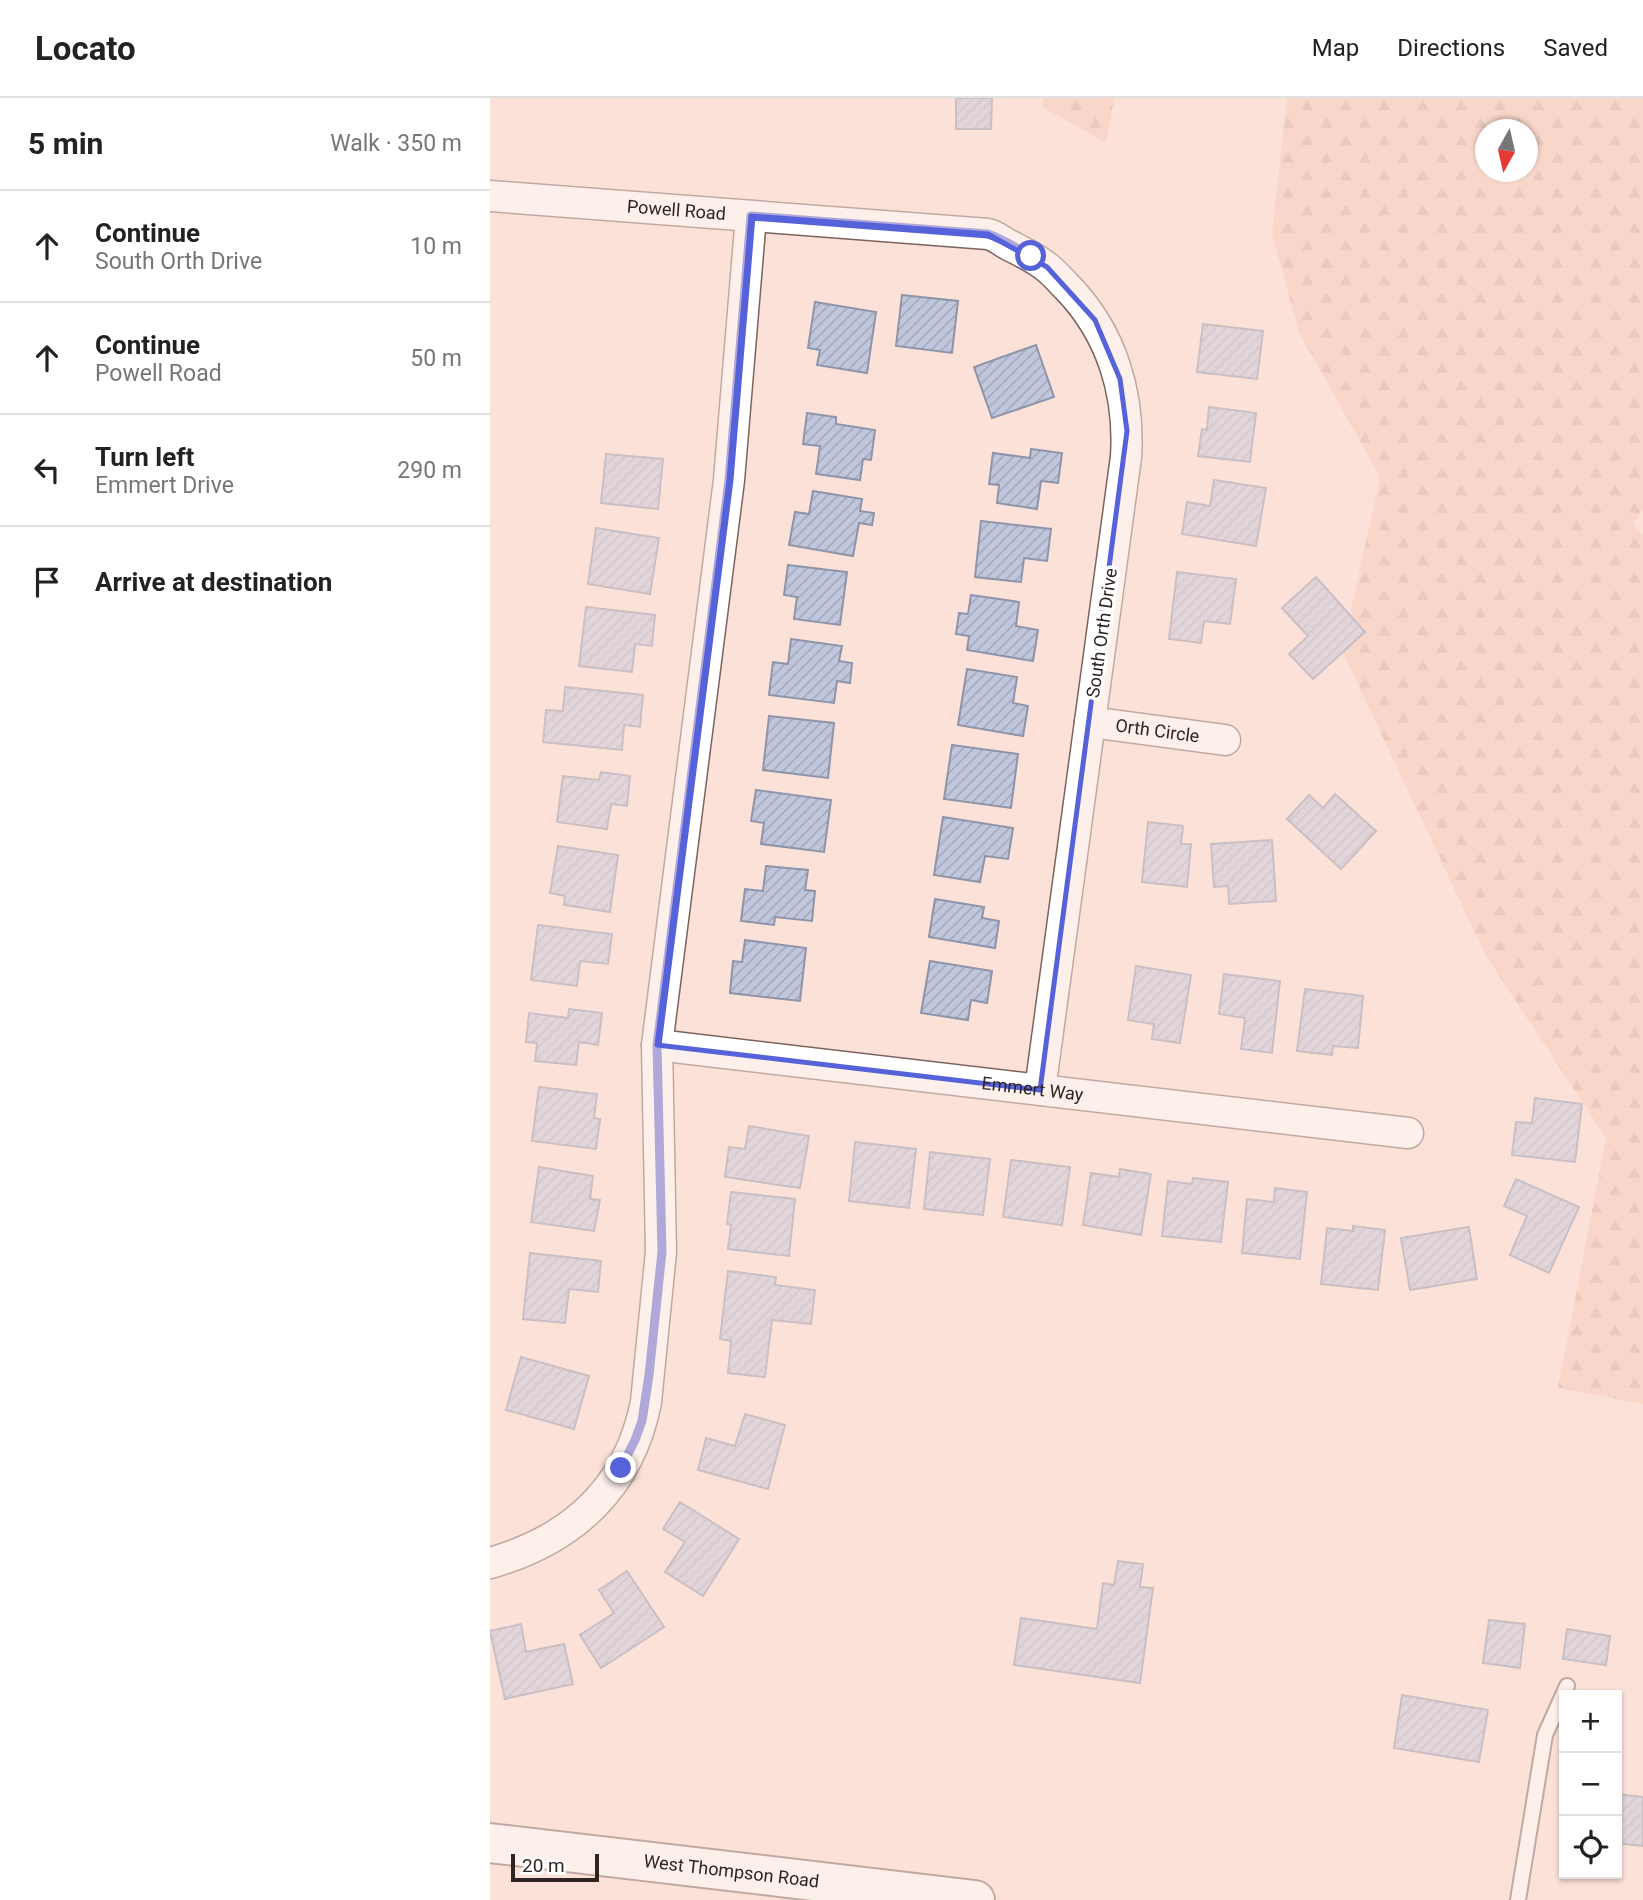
<!DOCTYPE html>
<html lang="en">
<head>
<meta charset="utf-8">
<style>
	body { margin:0; font-family:Roboto,sans-serif; background:#f6f6f6; color:#222 }
	.controls { position:absolute; right:21px; bottom:21px; display:grid; overflow:hidden; border-radius:0px; box-shadow:0 2px 5px #0004 }
	.controls button { width:63px; height:63px; display:grid; place-items:center; padding:0; border:0; border-bottom:2px solid #e0e0e0; background:#fff; color:#222; font:35px sans-serif }
	.compass { position:absolute; left:985px; top:21px; width:63px; height:63px; border-radius:50%; background:#fff; box-shadow:0 2px 5px #0004; rotate:188deg }
	.scale { position:absolute; left:21px; bottom:18px; width:88px; box-sizing:border-box; padding-left:7px; border:4px solid #2e2421; border-top:0; font-size:19px; line-height:24px; white-space:nowrap; color:#2e2421; -webkit-text-stroke:5px #fff; paint-order:stroke }
	.stop { position:absolute; width:21px; height:21px; margin:-16px; border:5px solid #5562d9; border-radius:50%; background:#fff }
	.stop.end { background:#5562d9; border-color:#fff; box-shadow:0 2px 7px #0008 }
	.list { margin:0; padding:0; list-style:none }
	h2 { display:flex; justify-content:space-between; align-items:center; height:91px; margin:0; padding:0 28px; font-size:30px }
	h2 small { font-size:23px; font-weight:400; color:#767676 }
	.list li { display:grid; grid-template-columns:46px 1fr auto; gap:21px; align-items:center; box-sizing:border-box; height:112px; padding:0 28px; border-top:2px solid #e0e0e0 }
	.list b { display:block; font-size:26px; white-space:nowrap }
	.list p { margin:0; font-size:23px; white-space:nowrap; color:#767676 }
	.list em { font-size:23px; font-style:normal; color:#767676 }
	.icon { flex:none; width:38px; height:38px; fill:none; stroke:currentColor; stroke-width:2; stroke-linecap:round; stroke-linejoin:round }
	.map { position:relative; flex:none; width:1153px; height:1802px; overflow:hidden }
	header { display:flex; align-items:center; gap:42px; box-sizing:border-box; height:98px; padding:0 35px; background:#fff; border-bottom:2px solid #e0e0e0 }
	header strong { font-size:33px }
	nav { display:flex; gap:38px; margin-inline-start:auto; font-size:24px }
	main { display:flex }
	aside { flex:1; background:#fff }
	.map>svg:first-child { display:block }
	.forest { fill:url(#forest-firs); fill-rule:evenodd }
	.building { fill:url(#building-hatch); stroke:#8e94a9; stroke-width:2 }
	.lines { fill:none; stroke-linecap:round; stroke-linejoin:round }
	.service-casing { stroke:#7b645d; stroke-width:18 }
	.minor-casing { stroke:#7b645d; stroke-width:33 }
	.secondary-casing { stroke:#7b645d; stroke-width:42 }
	.service { stroke:#fff; stroke-width:14 }
	.minor { stroke:#fff; stroke-width:30 }
	.secondary { stroke:#fff; stroke-width:38 }
	.route { stroke:#5562d9; stroke-width:9 }
	.marked { fill:none; stroke:#5562d9; stroke-width:5; stroke-linejoin:round }
	.labels { text-anchor:middle; stroke-width:7; stroke-linejoin:round; paint-order:stroke }
	.street-label { font-size:18px; fill:#2e2421; stroke:#fff }
</style>
</head>
<body>
<header>
<strong>Locato</strong>
<nav><a>Map</a><a>Directions</a><a>Saved</a></nav>
</header>
<main>
<aside>
<h2>5 min<small>Walk · 350 m</small></h2>
<ul class="list">
<li><svg class="icon" aria-label="ahead" viewBox="0 0 24 24"><path d="M12 20V5M6 11l6-6 6 6"/></svg><div><b>Continue</b><p>South Orth Drive</p></div><em>10 m</em></li>
<li><svg class="icon" aria-label="ahead" viewBox="0 0 24 24"><path d="M12 20V5M6 11l6-6 6 6"/></svg><div><b>Continue</b><p>Powell Road</p></div><em>50 m</em></li>
<li><svg class="icon" aria-label="left" viewBox="0 0 24 24"><path d="M17 20v-9H6M10 6l-5 5 5 5"/></svg><div><b>Turn left</b><p>Emmert Drive</p></div><em>290 m</em></li>
<li><svg class="icon" aria-label="arrive" viewBox="0 0 24 24"><path d="M6 21V4h12l-3 4 3 4H6"/></svg><div><b>Arrive at destination</b></div></li>
</ul>
</aside>
<div class="map">
<svg width="1153" height="1802" viewBox="0 0 1153 1802">
	<defs>
		<pattern id="forest-firs" width="22" height="20" patternUnits="userSpaceOnUse" patternTransform="scale(1.75)"><rect width="22" height="20" fill="#f7c8b8"/><path d="M5 1l3.5 6h-7zM16 11l3.5 6h-7z" fill="#d4ac9e"/></pattern>
		<pattern id="building-hatch" width="6" height="6" patternUnits="userSpaceOnUse" patternTransform="scale(1.75)"><rect width="6" height="6" fill="#c0c6dc"/><path d="M-1 1l2-2M0 6l6-6M5 7l2-2" fill="none" stroke="#a5aabc"/></pattern>
	</defs>
	<rect width="100%" height="100%" fill="#fbe1d8"/>
	<path class="forest" d="M554 0H624L616 45 552 9Z
		M797 0H1153V412L1143 425 1153 437V1306L1068 1290 1116 1040 996 858 852 553 890 379 809 234 782 136ZM996 32H1038V74H996Z"/>
	<path class="building" d="M466 0H502L501 31H466Z
		M412 197 468 203 462 255 406 248Z
		M325 204 386 214 377 275 327 267 330 252 318 250Z
		M713 226 773 233 767 281 707 274Z
		M546 247 564 299 502 320 484 269Z
		M719 309 766 315 760 364 708 358 712 331 717 332Z
		M317 315 346 319V326L385 332 381 362 373 361 370 382 326 376 330 348 313 346Z
		M541 351 572 355 568 385 551 383 547 411 507 405 509 387 499 386 503 355 540 360Z
		M116 356 173 361 168 411 111 405Z
		M724 382 776 390 766 448 692 436 697 404 720 408Z
		M323 393 372 401 370 413 384 415 382 427 369 425 363 458 299 447 305 414 319 416Z
		M491 423 561 431 557 463 534 460 531 484 485 479Z
		M106 430 169 440 160 496 98 486Z
		M298 467 357 474 350 527 304 521 307 499 294 497Z
		M687 474 746 481 740 526 714 523 711 545 679 541Z
		M826 479 875 534 823 581 799 556 818 538 792 510Z
		M481 497 529 504 526 528 548 532 543 563 477 552 479 538 466 536 469 515 478 516Z
		M96 509 165 517 162 548 145 546 142 574 89 568Z
		M301 541 352 548 349 563 362 565 360 585 347 583 344 605 279 597 283 564 298 566Z
		M477 571 527 579 523 605 538 608 533 638 468 627Z
		M75 589 153 597 150 629 134 627 132 652 53 644 56 612 73 613Z
		M279 618 344 625 338 680 273 672Z
		M462 647 528 656 521 710 454 701Z
		M111 674 140 678 137 708 121 706 117 731 67 724 73 678 109 682Z
		M266 692 341 702 334 754 271 746 274 725 261 723Z
		M845 696 886 733 851 771 797 721 819 697 833 710Z
		M453 719 523 730 518 761 495 758 490 784 444 777Z
		M658 724 693 728 691 746H701L697 789 652 784Z
		M782 742 786 803 739 806 738 788 724 789 721 746Z
		M68 748 128 757 120 814 74 807 75 798 60 795Z
		M276 768 318 772 315 792 325 793 322 823 285 819 284 827 251 823 255 791 273 793Z
		M445 801 494 809 492 820 509 823 505 850 439 839Z
		M48 827 122 836 118 866 90 863 87 888 41 882Z
		M255 842 316 850 310 903 240 895 243 863 252 864Z
		M440 863 502 873 497 905 481 902 478 922 431 915Z
		M646 868 701 877 690 945 662 941 664 926 638 922Z
		M734 876 790 883 782 955 751 951 755 920 729 916Z
		M815 891 873 898 868 950 843 948 842 957 807 953Z
		M79 911 112 915 108 947 89 944 86 967 45 963 47 945 36 944 39 915 78 920Z
		M49 989 107 996 104 1020 110 1021 106 1051 42 1043Z
		M1045 1000 1092 1006 1085 1064 1022 1057 1026 1024 1042 1025Z
		M259 1028 319 1038 310 1090 235 1079 239 1049 255 1051Z
		M365 1044 426 1051 419 1110 359 1103Z
		M440 1054 500 1061 493 1117 434 1111Z
		M521 1062 580 1069 572 1127 513 1119Z
		M49 1069 103 1078 100 1101 110 1102 104 1133 41 1124Z
		M630 1071 661 1076 651 1137 593 1127 601 1075 629 1079Z
		M703 1080 738 1084 731 1144 672 1138 678 1083 702 1086Z
		M1026 1081 1089 1109 1059 1175 1020 1157 1037 1118 1014 1108Z
		M785 1090 817 1094 810 1161 752 1155 757 1101 784 1104Z
		M241 1094 305 1101 299 1158 238 1151 241 1127 237 1126Z
		M863 1128 895 1132 888 1192 831 1186 837 1130 863 1133Z
		M979 1129 987 1181 920 1192 911 1140Z
		M40 1155 111 1163 108 1194 79 1191 75 1225 33 1221Z
		M238 1173 286 1179 285 1187 325 1192 321 1226 282 1222 275 1279 238 1275 241 1243 230 1241Z
		M31 1259 99 1278 84 1331 16 1312Z
		M255 1316 295 1327 278 1391 208 1372 216 1340 245 1348Z
		M190 1404 249 1441 213 1498 175 1474 195 1444 173 1431Z
		M628 1463 653 1466 650 1489 663 1490 650 1585 524 1567 531 1520 607 1531 613 1485 624 1487Z
		M137 1473 174 1529 111 1570 90 1537 124 1515 109 1492Z
		M999 1522 1035 1526 1030 1570 993 1565Z
		M31 1526 36 1554 74 1546 83 1586 15 1601 0 1533Z
		M1077 1531 1120 1538 1116 1567 1073 1561Z
		M912 1597 998 1612 989 1664 904 1650Z
		M1127 1696 1153 1699V1748L1127 1745Z"/>
	<g class="lines">
		<defs>
			<path id="service" d="M1028 1802 1055 1637 1077 1588"/>
			<g id="minor">
				<path id="s1" d="M0 98 498 136C506 138 510 142 517 146 532 154 546 160 559 171 566 177 572 184 578 190 622 236 640 296 636 359L550 992"/>
				<path id="s2" d="M600 624 735 642"/>
				<path id="s3" d="M167 947 918 1035"/>
				<path d="M0 1465C82 1442 139 1390 156 1304L171 1154 167 947 239 382 261 118"/>
			</g>
			<g id="secondary">
				<path id="s4" d="M0 1745 485 1802"/>
			</g>
		</defs>
		<use href="#service" class="service-casing"/>
		<use href="#minor" class="minor-casing"/>
		<use href="#secondary" class="secondary-casing"/>
		<use href="#service" class="service"/>
		<use href="#minor" class="minor"/>
		<use href="#secondary" class="secondary"/>
	</g>
	<g class="lines">
		<path class="route" d="M131 1370 145 1342 152 1323 159 1277 172 1154 167 947 239 382 261 118 498 136C513 141 526 150 541 158"/>
	</g>
	<path d="M0 0H1153V1802H0ZM261 118 498 136 557 169 605 222 630 281 637 333 550 992 167 947 239 382Z" fill="#fbe1d8" fill-opacity=".55" fill-rule="evenodd"/>
	<path class="marked" d="M261 118 498 136 557 169 605 222 630 281 637 333 550 992 167 947 239 382Z"/>
	<g class="labels">
		<g class="street-label">
			<text dy="6" stroke="none"><textPath href="#s1" startOffset="187">Powell Road</textPath></text>
			<text transform="translate(612 535) rotate(-82)" y="6">South Orth Drive</text>
			<text dy="6" stroke="none"><textPath href="#s2" startOffset="68">Orth Circle</textPath></text>
			<text dy="6" stroke="none"><textPath href="#s3" startOffset="378">Emmert Way</textPath></text>
			<text dy="6" stroke="none"><textPath href="#s4" startOffset="243">West Thompson Road</textPath></text>
		</g>
	</g>
</svg>
<div class="controls">
<button>+</button>
<button>−</button>
<button><svg class="icon" aria-label="locate" viewBox="0 0 24 24"><circle cx="12" cy="12" r="6"/><path d="M12 2v4M12 18v4M2 12h4M18 12h4"/></svg></button>
</div>
<svg class="compass" viewBox="-18 -18 36 36"><path d="M0-13l5 13h-10z" fill="#e53935"/><path d="M0 13l5-13h-10z" fill="#767676"/></svg>
<div class="scale">20 m</div>
<div class="stop" style="left:541px;top:158px"></div>
<div class="stop end" style="left:131px;top:1370px"></div>
</div>
</main>
</body>
</html>
